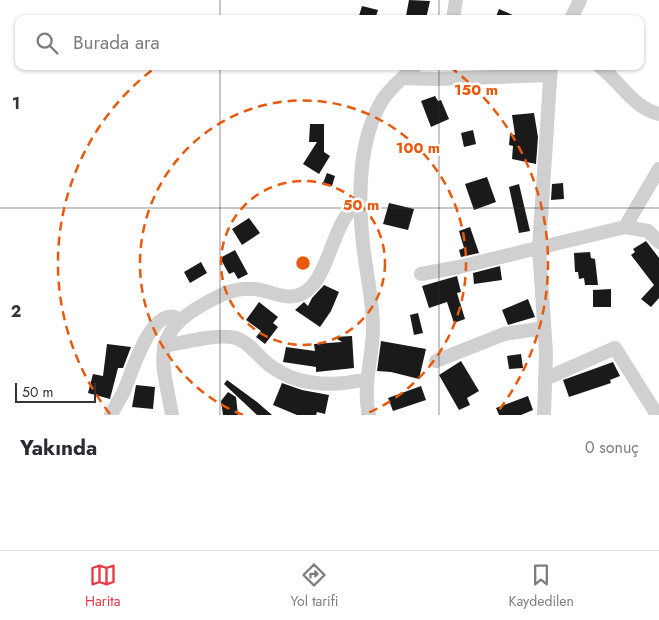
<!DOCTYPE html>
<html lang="tr">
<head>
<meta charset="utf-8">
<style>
	body { margin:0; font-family:Jost,sans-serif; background:#f7f7f7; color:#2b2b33 }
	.scale { position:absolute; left:15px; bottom:12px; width:81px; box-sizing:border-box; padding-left:5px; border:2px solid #333; border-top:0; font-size:14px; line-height:18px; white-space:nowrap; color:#333; -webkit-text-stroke:4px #fff; paint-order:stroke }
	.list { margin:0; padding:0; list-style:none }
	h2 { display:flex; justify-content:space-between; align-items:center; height:65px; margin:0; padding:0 20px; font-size:21px }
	h2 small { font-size:16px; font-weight:400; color:#7c7c81 }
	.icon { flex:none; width:28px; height:28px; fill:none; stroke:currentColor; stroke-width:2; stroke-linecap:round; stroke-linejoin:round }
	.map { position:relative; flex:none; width:659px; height:415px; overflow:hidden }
	.search { position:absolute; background:#fff; box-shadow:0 1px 4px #0004; left:15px; right:15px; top:15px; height:55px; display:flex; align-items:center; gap:12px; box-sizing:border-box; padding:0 18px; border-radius:10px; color:#7c7c81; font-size:19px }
	.sheet { height:135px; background:#fff }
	nav { display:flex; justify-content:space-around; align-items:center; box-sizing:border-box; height:70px; border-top:1px solid #e1e1e2; background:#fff; font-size:14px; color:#7c7c81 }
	nav a { display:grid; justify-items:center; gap:2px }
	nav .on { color:#e63946 }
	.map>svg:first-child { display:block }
	.building { fill:#1a1a1a }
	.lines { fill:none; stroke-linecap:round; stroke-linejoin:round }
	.minor { stroke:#d0d0d0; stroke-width:14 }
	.grid { fill:none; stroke:#333; stroke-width:1; stroke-opacity:0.55 }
	.ring { fill:none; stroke:#e8590c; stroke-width:2.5; stroke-dasharray:9 6 }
	.grid-label { font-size:16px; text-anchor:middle; font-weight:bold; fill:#333; stroke:#fff; stroke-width:5; stroke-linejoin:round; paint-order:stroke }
	.centre { fill:#e8590c; stroke:#fff; stroke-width:2.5 }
	.ring-label { font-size:15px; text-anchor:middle; font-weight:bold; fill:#e8590c; stroke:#fff; stroke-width:5; stroke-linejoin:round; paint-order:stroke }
</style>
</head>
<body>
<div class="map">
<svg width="659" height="415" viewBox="0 0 659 415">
	<rect width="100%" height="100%" fill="#fff"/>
	<path class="building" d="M409 0 430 1 426 19 406 16Z
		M362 6 378 10 375 19H358Z
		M499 9 522 19H495Z
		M435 96 438 101 441 100 449 119 431 127 421 101Z
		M534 113 538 137 536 164 512 159 513 146 509 145 510 134 515 135 512 115Z
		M310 124H324V152L330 156 319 174 303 164 317 142H309Z
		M473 130 476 144 464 147 461 133Z
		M327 173 335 176 332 186 323 183Z
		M487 177 496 202 474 210 465 184Z
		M563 183 564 199 551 200 552 184Z
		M519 184 530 231 519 233 509 187Z
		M389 203 414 209 408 230 383 224Z
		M249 218 260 233 242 245 232 229Z
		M470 227 479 253 461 257 459 250 464 248 459 231Z
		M646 241 659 258V298L651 307 641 299 654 285 631 255 635 252 633 249Z
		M235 250 248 274 238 279 234 272 229 274 220 258Z
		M590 252 591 258 595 259 598 285H585L584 278 579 279 578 272H575L574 253Z
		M201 262 207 273 190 283 184 272Z
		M500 266 502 280 474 284 473 273Z
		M457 276 461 292 457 293 465 319 454 323 447 302 429 308 422 286Z
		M324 285 339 292 331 311 320 327 295 310 304 302 308 306 312 298Z
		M611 289V307H593V290Z
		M528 299 535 317 508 325 502 310Z
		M259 302 278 317 273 323 278 327 265 344 256 337 261 331 246 320Z
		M418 313 423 333 414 335 410 315Z
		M352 336 354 368 316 372V367L283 362 286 347 315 351 314 344 342 342 334 337Z
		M381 341 426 349 419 379 391 372 377 371Z
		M107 344 131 347 123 368H118L110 399 88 393 93 374 103 376Z
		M521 354 523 368 509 369 507 356Z
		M461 361 479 391 467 398 470 405 459 410 439 375Z
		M613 362 620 376 610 380 611 383 569 397 563 380Z
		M227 380 257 402 272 415H257L224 384Z
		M282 383 302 390 329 395 325 414 317 412 316 415H297L273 405Z
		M136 385 155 387 153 409 132 407Z
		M421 386 426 400 393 411 388 398Z
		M228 392 236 397 238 415H223L221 401Z
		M528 396 533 410 521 415H499L496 408Z"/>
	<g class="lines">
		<path class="minor" d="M453 19 456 0
			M571 19 580 0
			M599 66C621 82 632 107 659 114
			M402 78 436 79 550 75
			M625 227 659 169
			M421 274 459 267 625 227 648 231 659 242
			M164 346C183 343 218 333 236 338 249 342 258 356 268 364 297 387 333 387 367 379
			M436 361 504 334 544 328
			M545 379 615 348 654 410 659 415
			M111 415C115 407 120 399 124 391 131 376 152 300 180 320
			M172 415C163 362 148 335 204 304 220 295 235 287 254 289 274 291 291 305 309 289 331 270 335 212 361 203
			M369 415C362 385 373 358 373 328 373 300 366 272 363 244 358 199 358 139 383 99 392 86 404 77 415 66
			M544 415 546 353 539 248 551 66"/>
	</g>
	<path class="grid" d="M220 0V19M439 0V19M220 66V415M439 66V415M0 208H659"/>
	<g class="ring">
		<circle cx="303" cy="263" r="82"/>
		<path d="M243 415A163 163 0 1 1 363 415"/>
		<path d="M110 414A245 245 0 0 1 156 67M286 19A245 245 0 0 1 320 19M450 67A245 245 0 0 1 496 414"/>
	</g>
	<g class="grid-label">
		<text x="16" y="109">1</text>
		<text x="16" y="317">2</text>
	</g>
	<circle cx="303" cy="263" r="8" class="centre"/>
	<g class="ring-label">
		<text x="476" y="95">150 m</text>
		<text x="418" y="153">100 m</text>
		<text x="361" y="210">50 m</text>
	</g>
</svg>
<div class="scale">50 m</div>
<div class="search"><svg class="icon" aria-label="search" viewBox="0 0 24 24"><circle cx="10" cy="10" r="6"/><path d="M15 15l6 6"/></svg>Burada ara</div>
</div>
<section class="sheet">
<h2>Yakında<small>0 sonuç</small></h2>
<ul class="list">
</ul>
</section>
<nav>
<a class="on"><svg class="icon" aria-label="map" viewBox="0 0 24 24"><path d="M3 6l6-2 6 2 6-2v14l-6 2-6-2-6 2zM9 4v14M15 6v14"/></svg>Harita</a>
<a><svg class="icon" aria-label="directions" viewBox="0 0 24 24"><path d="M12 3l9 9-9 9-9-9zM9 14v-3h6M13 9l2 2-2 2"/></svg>Yol tarifi</a>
<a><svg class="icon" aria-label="saved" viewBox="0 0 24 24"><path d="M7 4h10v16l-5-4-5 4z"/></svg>Kaydedilen</a>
</nav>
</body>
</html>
